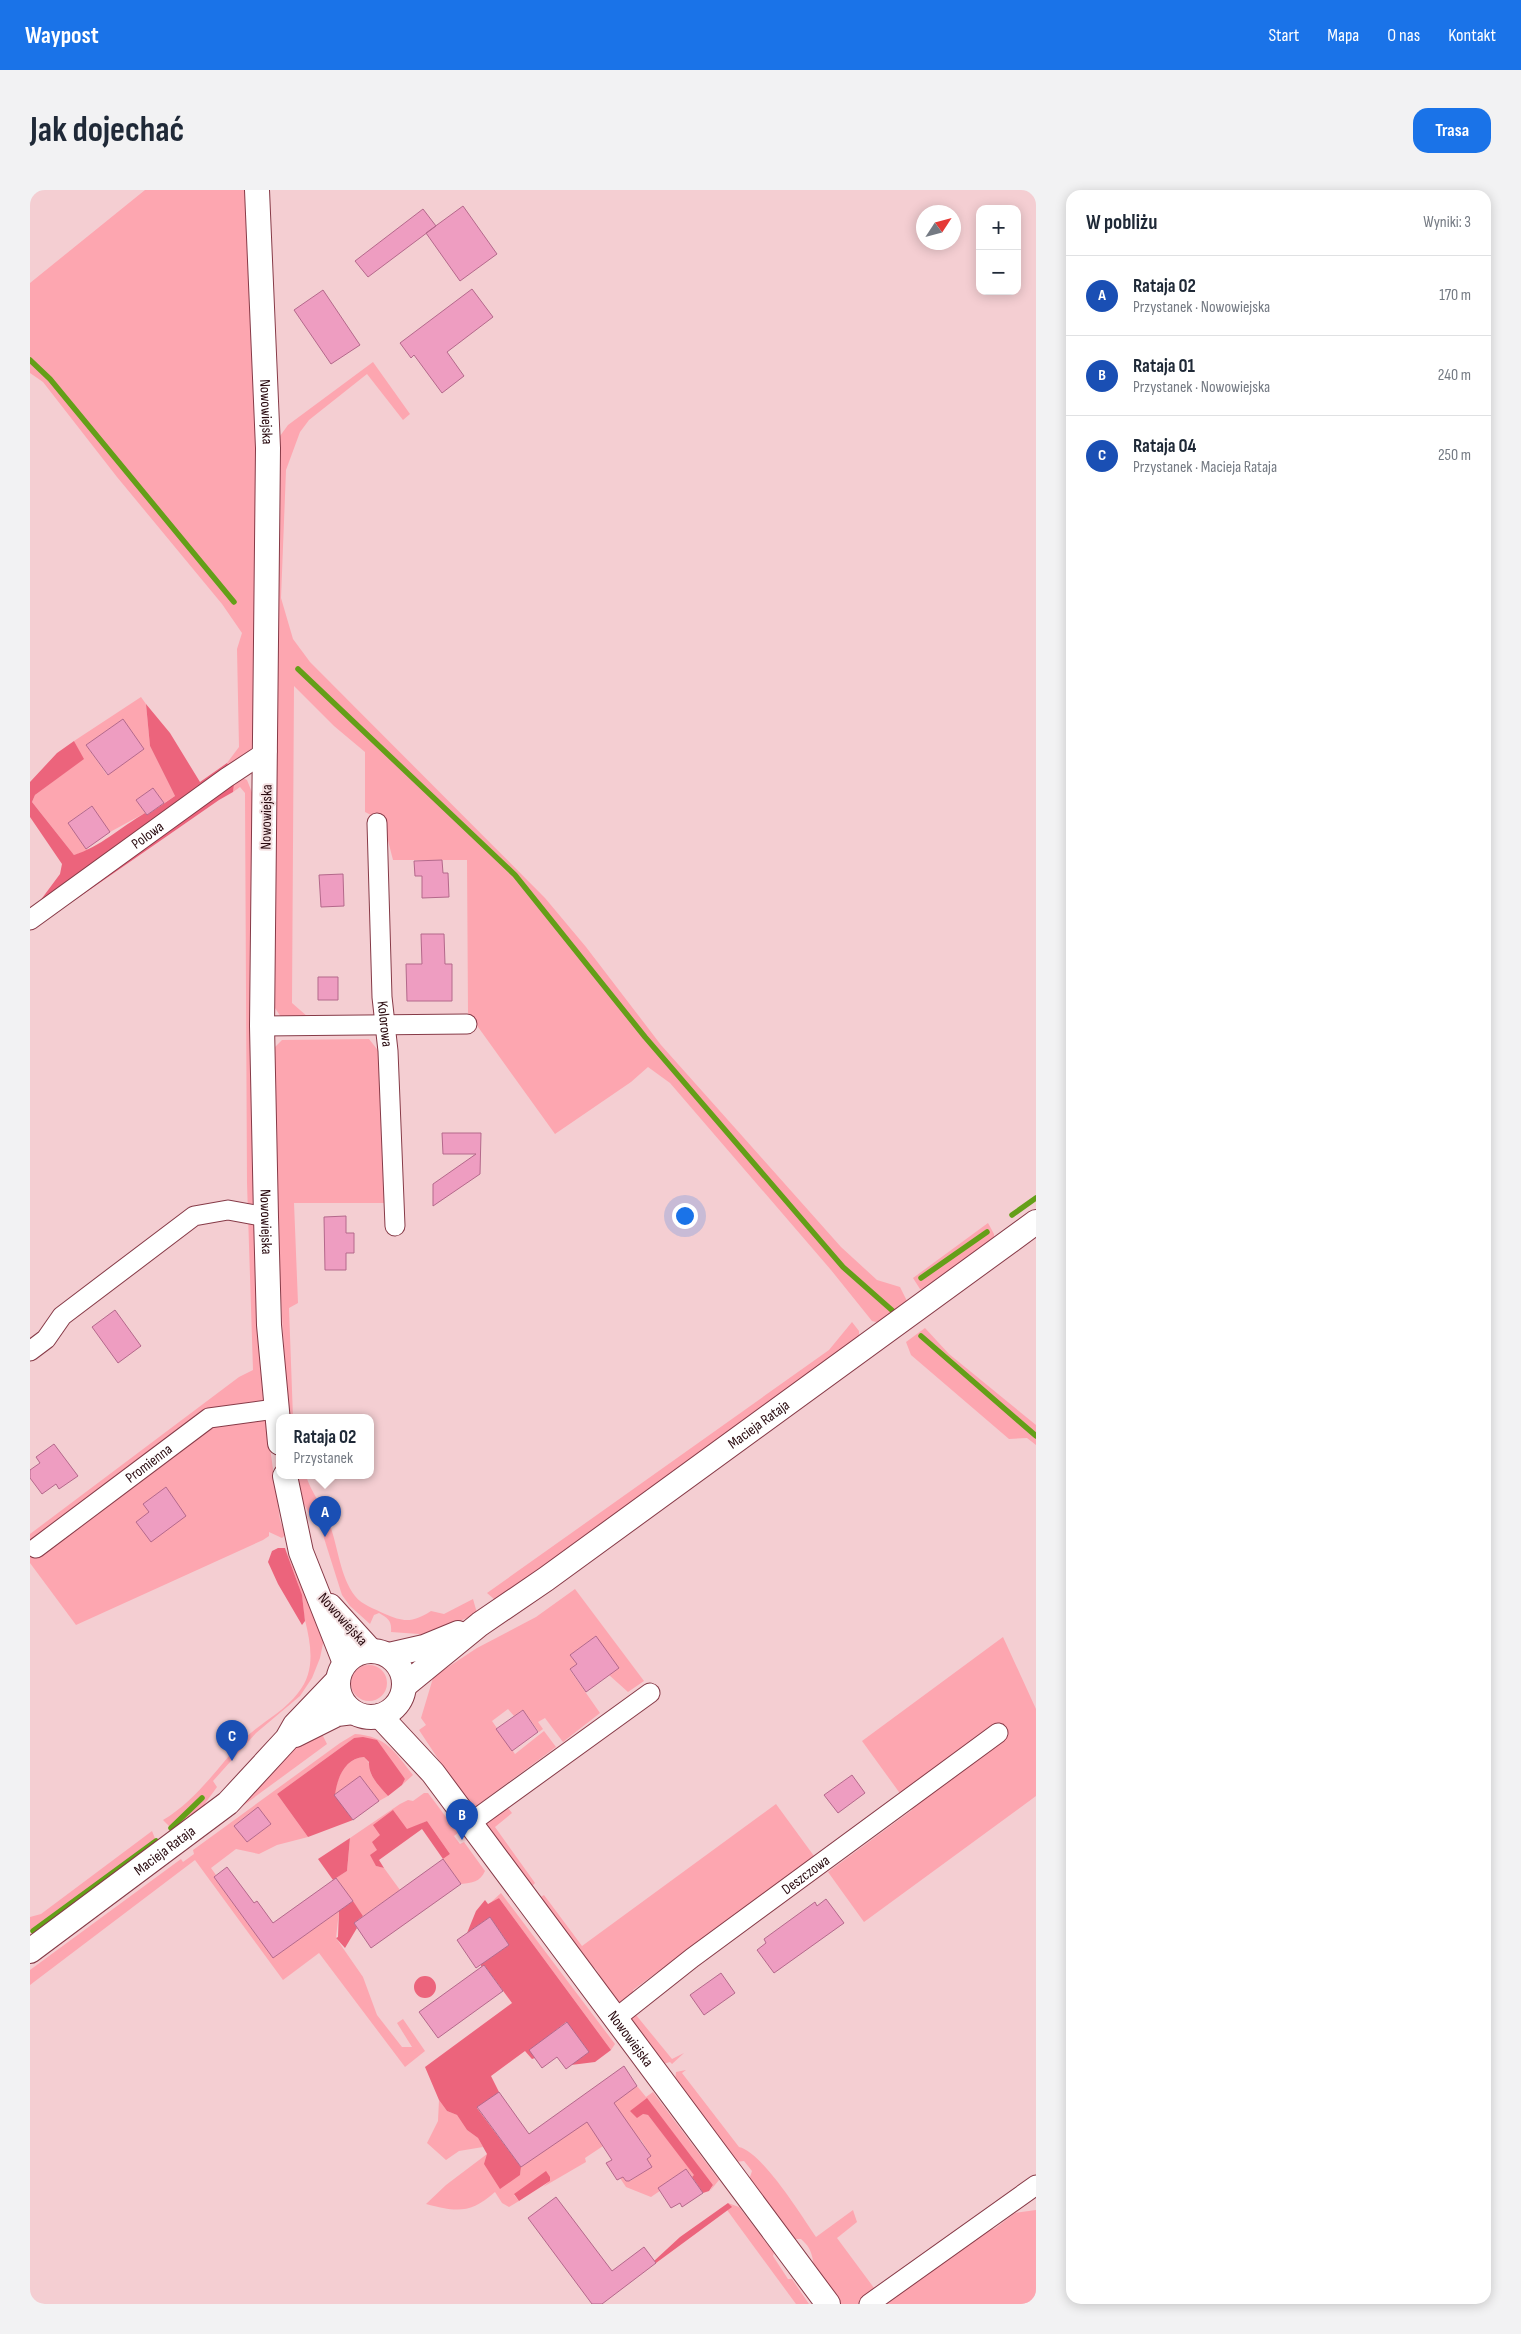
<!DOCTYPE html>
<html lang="pl">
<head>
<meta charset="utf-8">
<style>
	body { margin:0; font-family:"Sofia Sans Condensed",sans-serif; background:#f2f2f3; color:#1f2937 }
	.controls { position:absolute; right:15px; top:15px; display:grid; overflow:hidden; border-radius:10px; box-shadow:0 2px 12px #0003 }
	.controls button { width:45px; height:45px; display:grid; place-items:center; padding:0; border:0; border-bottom:1px solid #e0e1e3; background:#fff; color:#1f2937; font:25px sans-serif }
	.compass { position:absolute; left:886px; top:15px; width:45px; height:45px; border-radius:50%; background:#fff; box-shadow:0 2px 12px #0003; rotate:54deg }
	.you { position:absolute; left:654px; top:1025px; width:18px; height:18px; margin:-12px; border:4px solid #fff; border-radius:50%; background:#1a73e8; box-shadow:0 0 0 8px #1a73e833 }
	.badge { display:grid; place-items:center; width:32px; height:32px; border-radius:50%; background:#1a73e8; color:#fff; font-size:16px; font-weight:700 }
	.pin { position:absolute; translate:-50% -41px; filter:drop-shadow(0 1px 2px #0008) }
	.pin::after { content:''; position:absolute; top:26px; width:18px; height:15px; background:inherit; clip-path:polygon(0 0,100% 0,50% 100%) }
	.popup { position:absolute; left:246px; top:1224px; width:98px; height:65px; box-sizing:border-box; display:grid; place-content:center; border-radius:10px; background:#fff; filter:drop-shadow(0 1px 4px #0005); font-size:16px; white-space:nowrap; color:#747a83 }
	.popup b { font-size:19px; color:#1f2937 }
	.popup::after { content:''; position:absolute; left:50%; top:100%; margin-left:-10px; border:10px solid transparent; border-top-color:#fff }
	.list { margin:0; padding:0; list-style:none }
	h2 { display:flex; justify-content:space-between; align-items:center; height:65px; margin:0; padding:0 20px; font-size:21px }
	h2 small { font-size:16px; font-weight:400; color:#747a83 }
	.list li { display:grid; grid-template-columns:32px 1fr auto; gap:15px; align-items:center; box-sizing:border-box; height:80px; padding:0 20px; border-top:1px solid #e0e1e3 }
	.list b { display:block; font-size:19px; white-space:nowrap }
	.list p { margin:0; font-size:16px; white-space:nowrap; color:#747a83 }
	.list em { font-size:16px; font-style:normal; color:#747a83 }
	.map { position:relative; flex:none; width:1006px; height:2114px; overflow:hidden; border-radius:15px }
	header { display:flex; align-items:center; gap:30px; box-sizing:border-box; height:70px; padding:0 25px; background:#1a73e8; color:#fff }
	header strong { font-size:24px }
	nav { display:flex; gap:28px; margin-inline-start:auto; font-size:18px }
	.intro { display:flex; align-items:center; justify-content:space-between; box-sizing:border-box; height:120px; padding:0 30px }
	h1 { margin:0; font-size:35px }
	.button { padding:12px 22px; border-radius:15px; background:#1a73e8; color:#fff; font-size:18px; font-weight:700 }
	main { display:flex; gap:30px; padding:0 30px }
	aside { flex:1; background:#fff; border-radius:15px; box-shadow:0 2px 12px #0003 }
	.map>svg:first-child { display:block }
	.green { fill:#fda6b0; fill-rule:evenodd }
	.forest { fill:#ec647c }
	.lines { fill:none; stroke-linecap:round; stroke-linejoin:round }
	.stream { stroke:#649f18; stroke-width:5.5 }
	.building { fill:#ee9dc1; stroke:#b4688b }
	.minor-casing { stroke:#863a47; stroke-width:21 }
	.tertiary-casing { stroke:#863a47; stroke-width:26 }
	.minor { stroke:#fff; stroke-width:19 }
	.tertiary { stroke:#fff; stroke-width:24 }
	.labels { text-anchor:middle; stroke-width:4; stroke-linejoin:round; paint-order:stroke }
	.street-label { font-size:15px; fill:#28090e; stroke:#f4e1e2 }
</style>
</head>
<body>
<header>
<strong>Waypost</strong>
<nav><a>Start</a><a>Mapa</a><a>O nas</a><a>Kontakt</a></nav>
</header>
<div class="intro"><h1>Jak dojechać</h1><a class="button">Trasa</a></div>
<main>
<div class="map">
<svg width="1006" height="2114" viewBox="0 0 1006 2114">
	<rect width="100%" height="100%" fill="#f4ced2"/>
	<path class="green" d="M115 0H221L227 136 224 554 217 567 200 581 197 573 209 557 207 459 212 443 192 414 87 287 13 192 0 183V93Z
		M343 172 380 224 373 230 337 184 279 230 270 242 256 280 251 408 263 449 280 472 515 708 556 757 631 855 811 1057 847 1090 870 1097 878 1113 850 1133 842 1131 801 1080 640 893 618 877 601 892 525 944 438 823 437 670H363L353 631 335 622V562L304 536 264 496 262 813 278 827H251L243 815 247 269 250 246 258 235Z
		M111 507 116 514 120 556 145 606 134 613 123 598 106 610 115 623 80 642 61 616 38 633 56 659 60 660 44 665 2 612 5 605 53 569 44 551ZM93 529 114 559 77 585 56 555Z
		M209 586 217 590 223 605 230 1124 235 1221 250 1330 255 1345 252 1348 239 1342V1346L233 1350 46 1435 0 1373V1344L209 1187 223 1180 217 993 215 603 210 597 203 602 205 587Z
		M339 849 350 863 354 1013H264L268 1113 259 1118 263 1228H258L248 1059 243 859 252 850Z
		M958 1033 964 1044V1049L900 1098 890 1099 883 1088Z
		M822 1132 829 1141V1150L473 1407 464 1409 457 1403 799 1160Z
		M895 1138 919 1164 1006 1235V1255L997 1248 979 1249 881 1165 876 1152Z
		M265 1286H276C281 1302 292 1315 298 1330 308 1354 309 1385 325 1406 332 1415 345 1419 355 1424 373 1432 383 1433 401 1421L414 1424 443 1409 447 1423 393 1449 389 1444 361 1442C362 1431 358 1428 349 1423L344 1425 340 1434 320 1416 312 1405 287 1326 281 1327 268 1303Z
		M256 1361 295 1444 290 1468 282 1488 270 1506 226 1543 183 1591 187 1597 168 1623 143 1640 133 1630C164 1612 187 1579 211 1552 228 1534 253 1523 268 1503 286 1481 281 1455 275 1430 273 1422 274 1412 271 1404 267 1389 261 1375 256 1361Z
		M545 1399 614 1491 598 1502 579 1485 566 1446 540 1465 547 1474 540 1480 570 1523 533 1552 515 1528 508 1532 513 1539 509 1542 493 1520 484 1526 478 1519 462 1531 485 1564 514 1541 526 1557 445 1617H440L389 1540 396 1535 391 1528 403 1488 406 1485 447 1458 506 1427Z
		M973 1447 1006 1519V1606L834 1732 798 1682 882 1620 832 1551Z
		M321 1493a18 18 0 1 1 36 0a18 18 0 1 1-36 0Z
		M290 1540 297 1554 184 1637 269 1554Z
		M325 1544C356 1546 365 1562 383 1585L372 1595 375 1589 324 1548 247 1604 278 1647 247 1655 229 1664 206 1659 181 1678 186 1685 184 1687 243 1768 309 1721 306 1748 333 1787 347 1825 372 1857H382L367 1833 373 1829 395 1861 375 1877 289 1763 253 1790 165 1670 0 1795V1780L151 1669 153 1672 164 1664 163 1660 310 1553ZM228 1618 241 1634 217 1652 204 1636Z
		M334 1567 339 1573C338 1586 350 1597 358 1606L349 1611 330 1586 304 1605C307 1588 315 1568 334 1567Z
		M394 1603H398L428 1643 424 1646 430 1654 434 1652 455 1681C450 1692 442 1693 431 1694L413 1669 420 1664 397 1631 377 1640 350 1646 346 1676 354 1678 370 1700 333 1726 306 1688 317 1681 320 1648 370 1614 378 1610 383 1611Z
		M746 1614 784 1666 603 1800 606 1825 642 1869 654 1863 642 1874 640 1872 633 1874 568 1792 569 1784 565 1778 555 1776 509 1708 514 1705 552 1756Z
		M478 1618 482 1623 465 1637 505 1693 502 1696H498L454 1635Z
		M122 1641 126 1651 123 1660 7 1744 0 1739V1727L11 1724Z
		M471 1703 585 1854 581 1860 469 1708 458 1715Z
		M656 1880 652 1883 709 1957C732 1962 771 2025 786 2047L823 2020 827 2032 807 2048 847 2102 831 2114H810C803 2105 793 2095 788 2085 780 2070 786 2062 771 2049H763L719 1990 722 1981 714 1971 705 1972 645 1891 646 1882Z
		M607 1896 616 1907 623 1902 689 1990 680 2001 683 1995 617 1909 613 1924 618 1925 665 1985 662 1987 656 1979 635 1993 637 1996 621 2007 596 1997 590 1988 593 1987 596 1991H600L615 1981 617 1969 621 1966 611 1950 570 1951 573 1956 555 1968 556 1972 513 1997 520 1991 484 2005 489 2011 479 2017 472 2013 465 2002C440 2024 427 2022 396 2014L416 1995 457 1964 490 1985 491 1977Z
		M409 1910 417 1921 427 1925 437 1940 448 1948 453 1957 429 1961 416 1970 397 1953 408 1931Z
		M698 2013 709 2017 744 2063 743 2066 758 2089H762L779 2114H766L697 2020 701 2017Z
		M1006 2020V2114H854L957 2038 964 2039 985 2023Z"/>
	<path class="forest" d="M116 514 140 543 170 592 197 573 205 587 203 602 189 610 19 728 7 715 30 684 32 674 0 627V592L27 563 44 551 54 569 5 605 2 612 44 665C70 657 91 637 115 623L117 625 145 606 120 556Z
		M248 1358H255L256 1361 272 1405 275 1431 272 1435 248 1394 238 1372 242 1361Z
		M333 1547 347 1550 375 1589 372 1595 358 1606C350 1597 338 1586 339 1572L334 1567C315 1568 307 1588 305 1605L323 1630 278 1647 247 1604 324 1548Z
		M363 1620 377 1639 397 1631 420 1664 413 1669 392 1639 349 1670 354 1678 346 1676 340 1665 347 1660 342 1652 350 1645 343 1635Z
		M320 1648 317 1681 303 1690 288 1669Z
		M469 1708 581 1860 565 1872 541 1875 559 1862 536 1832 516 1848 505 1868 502 1869 495 1861 461 1886 469 1902 447 1918 491 1977 490 1985 470 1999 454 1974 457 1964 448 1948 437 1940 427 1925 417 1921 409 1910 395 1877 482 1813 454 1775 451 1777V1774L479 1755 460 1727 437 1743 446 1721 455 1710 458 1714Z
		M323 1711 333 1726 324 1733 327 1738 315 1758 306 1748 308 1747 309 1721Z
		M384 1797a11 11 0 1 1 22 0a11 11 0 1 1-22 0Z
		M617 1908 683 1995 679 2001 673 2003 662 1987 664 1985 618 1925 613 1924 607 1928 600 1921Z
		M516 1981 520 1987V1991L489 2011 484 2004Z
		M698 2013 702 2017 626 2073 624 2071 650 2047Z"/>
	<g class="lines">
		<path class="stream" d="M0 170 20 189 204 412
			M268 479 485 685 615 847 813 1077 864 1122
			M982 1025 1006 1008
			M891 1088 957 1042
			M891 1146 1006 1246
			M141 1638 172 1608
			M3 1741 126 1651"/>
	</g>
	<path class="building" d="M433 16 467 64 430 91 396 43Z
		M393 19 406 36 338 87 325 71Z
		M442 99 463 127 417 162 434 186 412 203 384 165 381 168 370 153Z
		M293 100 330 155 301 174 264 120Z
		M93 529 114 559 78 585 56 555Z
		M123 598 134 613 117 625 106 610Z
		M62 616 80 642 56 659 38 633Z
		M412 670 413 683H418L419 707 392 708V686H385L384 671Z
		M313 684 314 716 291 717 289 685Z
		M391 744H414L415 774H422V811H377L376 774H392Z
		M288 787H308V810H288Z
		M412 943H451L450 984 403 1016V994L446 964H413Z
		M316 1026V1043H324V1063H316V1080H295L294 1027Z
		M85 1120 111 1156 88 1173 62 1137Z
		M24 1254 48 1286 29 1299 26 1294 12 1304 0 1288V1280L10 1273 6 1267Z
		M136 1297 156 1326 121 1352 106 1332 119 1322 113 1314Z
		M566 1446 589 1478 556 1502 540 1479 547 1474 540 1465Z
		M493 1520 508 1542 482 1561 466 1539Z
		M822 1585 835 1603 808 1623 794 1605Z
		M330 1586 349 1611 323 1630 304 1605Z
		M228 1617 241 1634 217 1652 204 1636Z
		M413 1669 431 1694 341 1758 324 1733Z
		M197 1677 224 1713 227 1711 243 1733 306 1688 323 1711 243 1768 184 1687Z
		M796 1709 814 1733 744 1783 727 1760 736 1753 734 1749 785 1712 787 1716Z
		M460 1727 479 1755 446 1778 427 1750Z
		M454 1775 473 1801 408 1848 389 1822Z
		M691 1783 705 1803 674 1825 660 1805Z
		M537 1832 559 1862 536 1879 527 1867 512 1878 499 1860Z
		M594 1876 607 1896 584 1913 621 1966 617 1969 622 1977 599 1991H596L593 1987 587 1990 576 1973 582 1970 557 1932 491 1977 447 1917 469 1902 499 1944Z
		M656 1979 673 2003 652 2017 650 2013 641 2018 628 1998Z
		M526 2007 582 2081 614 2057 626 2073 572 2114H562L498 2028Z"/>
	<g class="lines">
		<defs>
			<g id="minor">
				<path id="s1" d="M347 633 352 807 358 861 365 1036"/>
				<path id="s2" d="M0 730 196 588 237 561"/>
				<path d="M232 836 437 834"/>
				<path d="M0 1161 16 1149 32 1126 164 1026 198 1020 236 1027"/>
				<path id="s3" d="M6 1358 179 1228 245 1219"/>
				<path d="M439 1634 620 1503"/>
				<path id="s4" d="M585 1829 662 1768 968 1543"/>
				<path d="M839 2114 1006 1995"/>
			</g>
			<g id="tertiary">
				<path id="s5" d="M227 0 238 258 232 836 236 1027 239 1135 250 1253"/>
				<path d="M255 1286 271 1362 315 1473"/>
				<path d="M300 1416 341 1461"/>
				<circle cx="341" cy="1494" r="33"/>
				<path d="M359 1465 394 1457 428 1443"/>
				<path id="s6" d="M374 1496 450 1434 516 1389 1006 1032"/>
				<path id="s7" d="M350 1526 403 1583 798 2114"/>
				<path d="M265 1545 307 1524 323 1522"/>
				<path id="s8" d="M0 1761 198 1613 257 1549 265 1535 308 1490"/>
			</g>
		</defs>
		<use href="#minor" class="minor-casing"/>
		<use href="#tertiary" class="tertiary-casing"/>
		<use href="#minor" class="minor"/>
		<use href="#tertiary" class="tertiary"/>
	</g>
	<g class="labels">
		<g class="street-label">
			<text dy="5" stroke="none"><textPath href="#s5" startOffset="222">Nowowiejska</textPath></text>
			<text transform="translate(236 627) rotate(-89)" y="5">Nowowiejska</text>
			<text dy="5" stroke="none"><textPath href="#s2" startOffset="145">Polowa</textPath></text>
			<text dy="5" stroke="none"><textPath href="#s1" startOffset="201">Kolorowa</textPath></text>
			<text dy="5" stroke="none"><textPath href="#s5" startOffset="1032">Nowowiejska</textPath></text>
			<text dy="5" stroke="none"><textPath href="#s6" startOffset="441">Macieja Rataja</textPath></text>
			<text dy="5" stroke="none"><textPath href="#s3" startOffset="141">Promienna</textPath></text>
			<text transform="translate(313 1429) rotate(48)" y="5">Nowowiejska</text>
			<text dy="5" stroke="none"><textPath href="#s8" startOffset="168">Macieja Rataja</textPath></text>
			<text dy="5" stroke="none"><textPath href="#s4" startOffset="239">Deszczowa</textPath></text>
			<text dy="5" stroke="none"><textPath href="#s7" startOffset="409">Nowowiejska</textPath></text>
		</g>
	</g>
</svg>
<div class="controls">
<button>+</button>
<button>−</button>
</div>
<svg class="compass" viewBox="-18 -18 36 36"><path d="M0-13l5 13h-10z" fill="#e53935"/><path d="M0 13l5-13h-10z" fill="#747a83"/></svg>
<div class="you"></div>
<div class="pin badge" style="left:295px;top:1347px;background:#1a4fb4">A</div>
<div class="popup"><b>Rataja 02</b>Przystanek</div>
<div class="pin badge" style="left:432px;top:1650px;background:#1a4fb4">B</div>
<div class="pin badge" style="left:202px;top:1571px;background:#1a4fb4">C</div>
</div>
<aside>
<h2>W pobliżu<small>Wyniki: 3</small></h2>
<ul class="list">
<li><span class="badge" style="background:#1a4fb4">A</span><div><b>Rataja 02</b><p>Przystanek · Nowowiejska</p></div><em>170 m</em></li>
<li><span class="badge" style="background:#1a4fb4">B</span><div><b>Rataja 01</b><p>Przystanek · Nowowiejska</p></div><em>240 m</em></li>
<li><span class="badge" style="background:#1a4fb4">C</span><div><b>Rataja 04</b><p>Przystanek · Macieja Rataja</p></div><em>250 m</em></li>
</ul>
</aside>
</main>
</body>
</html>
